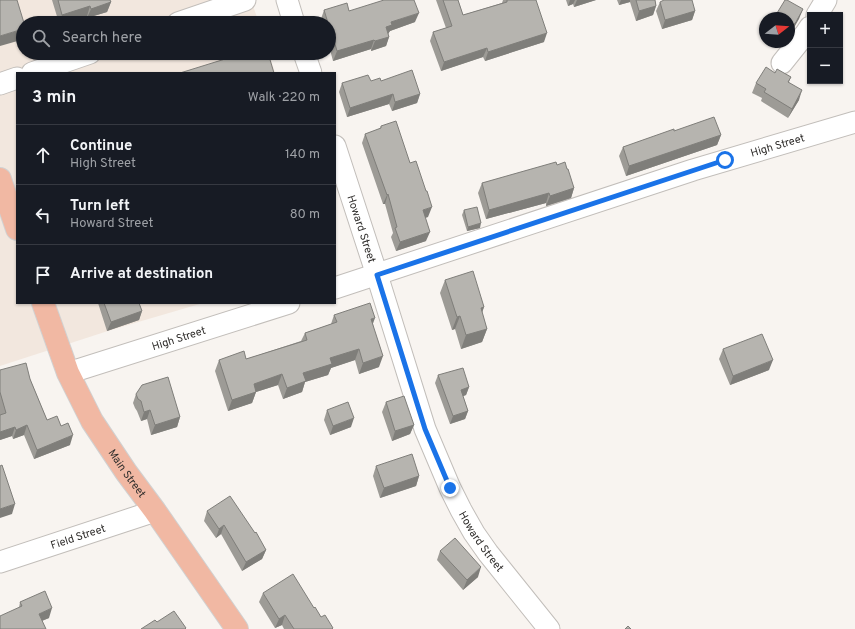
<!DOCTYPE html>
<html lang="en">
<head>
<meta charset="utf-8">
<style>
	body { margin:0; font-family:Overpass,sans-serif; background:#20242c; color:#f1f3f6 }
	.controls { position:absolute; right:12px; top:12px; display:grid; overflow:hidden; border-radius:0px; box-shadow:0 1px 3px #0004 }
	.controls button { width:36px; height:36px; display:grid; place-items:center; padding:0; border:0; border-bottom:1px solid #363941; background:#171b24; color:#f1f3f6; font:20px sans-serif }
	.compass { position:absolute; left:759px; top:12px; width:36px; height:36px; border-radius:50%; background:#171b24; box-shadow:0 1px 3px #0004; rotate:73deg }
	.stop { position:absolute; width:12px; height:12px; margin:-9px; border:3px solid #1a73e8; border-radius:50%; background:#fff }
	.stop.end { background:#1a73e8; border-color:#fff; box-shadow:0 1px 4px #0008 }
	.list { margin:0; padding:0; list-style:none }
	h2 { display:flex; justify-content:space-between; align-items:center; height:52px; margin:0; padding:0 16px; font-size:17px }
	h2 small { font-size:13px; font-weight:400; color:#9ea1a6 }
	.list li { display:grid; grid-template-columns:26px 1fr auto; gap:12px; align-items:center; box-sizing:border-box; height:60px; padding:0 16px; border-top:1px solid #363941 }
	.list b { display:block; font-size:15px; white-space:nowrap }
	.list p { margin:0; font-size:13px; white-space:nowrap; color:#9ea1a6 }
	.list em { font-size:13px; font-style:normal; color:#9ea1a6 }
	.icon { flex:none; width:22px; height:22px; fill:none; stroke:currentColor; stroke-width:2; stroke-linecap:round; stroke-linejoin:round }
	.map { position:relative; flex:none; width:855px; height:629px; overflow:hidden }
	.search { position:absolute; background:#171b24; box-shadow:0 1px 3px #0004; left:16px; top:16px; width:320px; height:44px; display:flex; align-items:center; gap:10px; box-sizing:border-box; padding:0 14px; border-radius:22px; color:#9ea1a6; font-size:15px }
	.panel { position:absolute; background:#171b24; box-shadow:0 1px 3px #0004; left:16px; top:72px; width:320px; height:232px; border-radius:0px }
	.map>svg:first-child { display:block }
	.built { fill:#f2e7de }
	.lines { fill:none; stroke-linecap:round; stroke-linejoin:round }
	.minor-casing { stroke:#c2beba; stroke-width:23 }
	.primary-casing { stroke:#d1d1d1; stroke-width:24 }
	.minor { stroke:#fff; stroke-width:21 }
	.primary { stroke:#f1b8a3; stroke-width:22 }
	.wall { fill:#9d9b96 }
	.shaded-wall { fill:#7f7e7a }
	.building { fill:#b6b4af; stroke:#7f7e7a }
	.route { stroke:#1a73e8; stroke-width:5 }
	.labels { text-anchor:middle; stroke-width:3.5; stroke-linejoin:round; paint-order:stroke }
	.street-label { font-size:11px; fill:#302e2c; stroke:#fff }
</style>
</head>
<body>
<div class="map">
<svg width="855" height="629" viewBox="0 0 855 629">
	<rect width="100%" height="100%" fill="#f8f4f0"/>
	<path class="built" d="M0 0H251L259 23H23V53H269L275 73H17V303H203L111 330 0 366Z"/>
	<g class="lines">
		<defs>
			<g id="minor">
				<path d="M287 0 294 23"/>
				<path d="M817 15 826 0"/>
				<path d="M178 23 245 0"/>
				<path d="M304 53 311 73"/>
				<path d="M782 63 806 33 810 27"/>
				<path d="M32 73 90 53"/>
				<path d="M0 84 17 78"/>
				<path id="s1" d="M335 146 377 275 425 429 450 488 461 510 474 533 488 553 549 629"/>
				<path id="s2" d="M335 288 693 170 855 122"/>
				<path id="s3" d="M68 373 289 303"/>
				<path id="s4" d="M0 562 155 511"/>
			</g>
			<g id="primary">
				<path d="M0 179 17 229"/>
				<path id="s5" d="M43 303 68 373 92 421 126 472 155 511 237 629"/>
			</g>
		</defs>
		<use href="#minor" class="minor-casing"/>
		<use href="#primary" class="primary-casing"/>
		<use href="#minor" class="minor"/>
		<use href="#primary" class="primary"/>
	</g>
	<path class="wall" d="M52 0H110L111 2 107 12 87 18V16L63 23H59Z
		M436 0H458L463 15 502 3 503 0H536L544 42 485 61 483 57 441 71 430 41 433 32 446 28Z
		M566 0H596L574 7 573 4 568 6Z
		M617 0H655L656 6 653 15 636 21 630 2 619 5Z
		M660 2 695 11 692 20 662 29 656 11Z
		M324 10 349 11 415 22 390 31 388 34 389 37 386 46 371 51V49L333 61 329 46V23H322L321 19Z
		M775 73 791 77 789 82 799 100 788 118 761 101 762 98 752 93 756 83Z
		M371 81H381L420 94 417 103 392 111 389 104 347 117 339 92 342 83Z
		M381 126 428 217 425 218 426 241 396 251 391 237 393 233 385 204H383L362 143 365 134 380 129Z
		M674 131 721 135 717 145 626 176 619 156 623 147Z
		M557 165 574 188 571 198 546 206V203L486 219 478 193 482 183Z
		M464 210 480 228 467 231 462 215Z
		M445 280 484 307 482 313 487 329 482 342 461 349 455 329 452 330 440 293Z
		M98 303H139L142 311 139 320 107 331Z
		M334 315 373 324 379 367 359 374 355 360 331 368 328 375 305 382 302 392 283 399 278 385 256 392 252 403 228 411 215 371 219 360 246 359 301 341 305 333 331 324Z
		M723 349 769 370 730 385 719 359Z
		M0 370 30 379 47 420 61 426 70 445 34 459 24 435 13 439 12 436 0 440Z
		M438 375 469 387 466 395 463 396 468 411 465 419 450 424 435 383Z
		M136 394 180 417 177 427 151 435 147 419 141 421 137 411 135 408 133 403Z
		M386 402 414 425 410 434 392 441 382 412Z
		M327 410 351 427 330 435 324 420Z
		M376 466 419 476 416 486 380 498 373 476Z
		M207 511 255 533 266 550 262 559 242 571 221 534 216 538 204 521Z
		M440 551 478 577 463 590 437 560Z
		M263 593 314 608 321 617 333 629H284L282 625 275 628 259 602Z
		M20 602 49 618 42 621 19 608Z"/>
	<path class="shaded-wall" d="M570 0H575L573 4 568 6Z
		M577 0H596L574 7Z
		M621 0H630V2L619 5Z
		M111 2 107 12 87 18 91 9Z
		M90 6 87 16 63 23H59L62 15Z
		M656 6 653 15 636 21 639 11Z
		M803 9 799 19 792 31 789 35V30Z
		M695 11 692 20 662 29 665 20Z
		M419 13 415 22 390 31 388 34 386 27 391 22Z
		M23 29V35L21 40 0 46V36Z
		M547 33 544 42 485 61 488 52Z
		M389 37 386 46 371 51 375 41Z
		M374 40 371 49 333 61 337 51Z
		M487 48 483 57 441 71 444 62Z
		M802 90 799 100 788 118 792 109Z
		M393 94 389 104 347 117 350 108Z
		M420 94 417 103 392 111 395 102Z
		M721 135 717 145 626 176 629 166Z
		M574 188 571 198 546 206 550 196Z
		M549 193 546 203 486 219 489 210Z
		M388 194 385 204H383L387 195Z
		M432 207 428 217 419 219 423 210Z
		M481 223 480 228 467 231 468 227Z
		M430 232 426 241 396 251 400 242Z
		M484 307 479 320 481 308Z
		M142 311 139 320 107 331 111 322Z
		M460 316 455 329 452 330 457 317Z
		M375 318 371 329V319Z
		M487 329 482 342 461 349 466 335Z
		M359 349 355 360 331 368 328 375 305 382 302 392 283 399 287 388 303 373 330 358Z
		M383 356 379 367 359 374 363 363Z
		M773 360 769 370 730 385 733 376Z
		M282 374 278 385 256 392 252 403 228 411 232 400 254 384Z
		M469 387 466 395 458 398 461 390Z
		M150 410 147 419 141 421 144 412Z
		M468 411 465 419 450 424 453 416Z
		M180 417 177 427 151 435 155 425Z
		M354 418 351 427 330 435 333 426Z
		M27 425 24 435 13 439 16 430Z
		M414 425 410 434 392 441 395 431Z
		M15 427 12 436 0 440V432Z
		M73 435 70 445 34 459 37 450Z
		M419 476 416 486 380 498 384 488Z
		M15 504 12 514 0 518V509Z
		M224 525 221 534 216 538 219 529Z
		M266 550 262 559 242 571 246 562Z
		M481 567 478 577 463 590 467 580Z
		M52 608 49 618 36 623 39 614Z
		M285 615 282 625 275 628 279 619Z"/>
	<path class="building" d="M0 0H17L24 23H23V29L0 36Z
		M58 0H110L111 2 91 9 90 6 62 15Z
		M384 0H414L419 13 391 22 392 25 386 27 389 37 375 41 374 40 337 51 329 23H328L324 10 347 3 349 11Z
		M443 0H458L463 15 507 2V0H536L547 33 488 52 487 48 444 62 433 32 452 26Z
		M636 0H655L656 6 639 11Z
		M664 0H692L695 11 665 20 660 2Z
		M785 0H787L803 9 796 22 789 30V18H774Z
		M241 53H268L274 73H180L238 55 237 54Z
		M766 67 775 73 777 69 791 77 788 82 802 90 792 109 764 92 766 89 756 83Z
		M412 70 420 94 395 102 393 94 350 108 342 83 368 75 371 81 380 78 381 81Z
		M714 117 721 135 629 166 623 147 674 129V131Z
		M396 121 410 163 416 161 426 191H427L432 207 423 210 430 232 400 242 395 228 397 227 388 194 387 195 365 134 381 128V126Z
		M556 162 557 165 565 162 567 169H568L574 188 550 196 549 193 489 210 482 183Z
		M477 207 481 223 468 227 464 210Z
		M473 271 484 307 481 308 487 329 466 335 460 316 457 317 445 280Z
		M104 303H139L142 311 111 322Z
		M370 303 375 318 371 319 383 356 363 363 359 349 330 358 332 364 303 373 306 381 287 388 282 374 254 384 256 392 232 400 219 360 244 351 246 359 307 340 305 333 337 322 334 315Z
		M762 334 773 360 733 376 723 349Z
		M26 363 30 379 47 420 57 416 61 426 68 423 73 435 37 450 27 425 16 430 15 427 0 432V415L6 413 0 392V370Z
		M463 368 469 387 461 390 468 411 453 416 438 375Z
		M168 377 180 417 155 425 150 410 144 412 141 401 138 399 136 394 142 385Z
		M404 396 414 425 395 431 386 402Z
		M348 402 354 418 333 426 327 410Z
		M412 454 419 476 384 488 376 466Z
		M2 465 15 504 0 509V466Z
		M230 496 255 533 256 532 266 550 246 562 224 525 219 529 207 511Z
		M455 538 481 567 467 580 440 551Z
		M293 574 314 608 315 607 321 617 325 615 333 628 332 629H294L285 615 279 619 263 593Z
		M45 591 52 608 39 614 46 629H0V616L22 606 20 602Z
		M174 611 186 628 185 629H141L155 620 157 622Z
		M628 626 631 629H625Z"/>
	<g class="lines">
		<path class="route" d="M450 488 425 429 377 275 725 160"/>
	</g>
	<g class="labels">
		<g class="street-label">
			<text dy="4" stroke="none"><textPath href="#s2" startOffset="465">High Street</textPath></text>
			<text dy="4" stroke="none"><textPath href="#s1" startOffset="87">Howard Street</textPath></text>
			<text dy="4" stroke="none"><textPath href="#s3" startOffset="116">High Street</textPath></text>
			<text dy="4" stroke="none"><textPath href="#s5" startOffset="191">Main Street</textPath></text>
			<text dy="4" stroke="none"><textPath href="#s4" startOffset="82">Field Street</textPath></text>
			<text dy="4" stroke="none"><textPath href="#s1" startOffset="423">Howard Street</textPath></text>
		</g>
	</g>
</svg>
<div class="controls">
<button>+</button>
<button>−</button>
</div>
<svg class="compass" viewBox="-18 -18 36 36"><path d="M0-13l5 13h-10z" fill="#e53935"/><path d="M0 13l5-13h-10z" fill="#9ea1a6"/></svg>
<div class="stop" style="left:725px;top:160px"></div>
<div class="stop end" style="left:450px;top:488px"></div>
<div class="search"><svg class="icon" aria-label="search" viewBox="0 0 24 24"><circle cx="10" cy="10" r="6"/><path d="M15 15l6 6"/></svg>Search here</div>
<section class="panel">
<h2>3 min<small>Walk · 220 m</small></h2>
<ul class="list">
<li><svg class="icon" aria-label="ahead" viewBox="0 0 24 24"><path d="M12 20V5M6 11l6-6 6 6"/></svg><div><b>Continue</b><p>High Street</p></div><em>140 m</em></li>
<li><svg class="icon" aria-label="left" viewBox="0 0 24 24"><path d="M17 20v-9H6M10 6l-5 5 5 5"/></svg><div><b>Turn left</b><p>Howard Street</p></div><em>80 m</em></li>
<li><svg class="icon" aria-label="arrive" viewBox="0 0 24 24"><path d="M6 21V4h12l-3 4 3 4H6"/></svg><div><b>Arrive at destination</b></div></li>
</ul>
</section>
</div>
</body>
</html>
